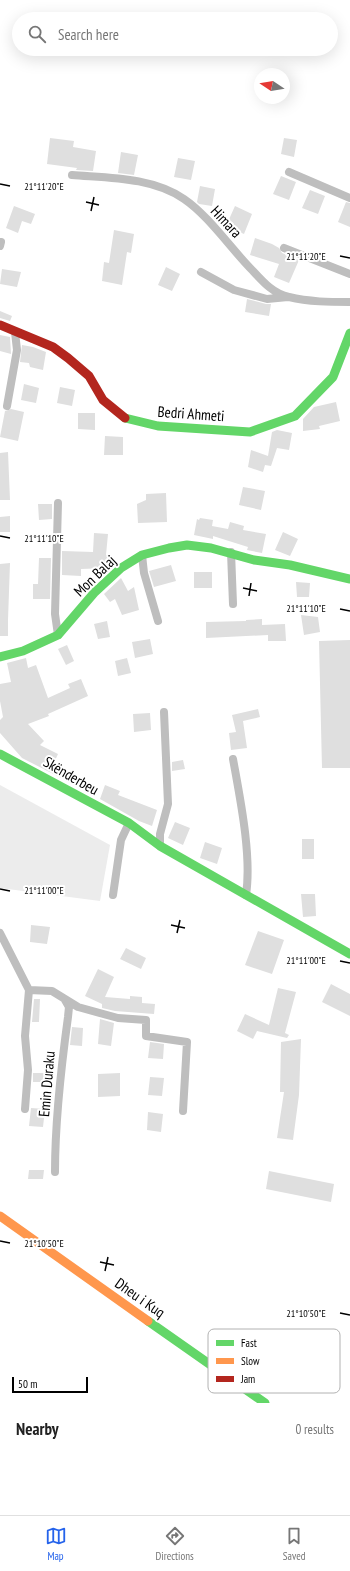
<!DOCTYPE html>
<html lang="en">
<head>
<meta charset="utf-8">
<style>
	body { margin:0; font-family:"PT Sans Narrow",sans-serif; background:#f6f6f6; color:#222 }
	.compass { position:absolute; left:254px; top:68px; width:36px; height:36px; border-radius:50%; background:#fff; box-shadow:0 4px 16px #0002; rotate:282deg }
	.scale { position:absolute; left:12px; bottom:10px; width:76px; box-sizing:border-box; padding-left:4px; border:2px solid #000; border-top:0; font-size:11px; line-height:14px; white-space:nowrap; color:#000; -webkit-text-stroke:3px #fff; paint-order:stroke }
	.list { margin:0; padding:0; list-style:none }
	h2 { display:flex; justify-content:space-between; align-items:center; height:52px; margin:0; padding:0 16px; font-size:17px }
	h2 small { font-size:13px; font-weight:400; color:#767676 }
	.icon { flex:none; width:22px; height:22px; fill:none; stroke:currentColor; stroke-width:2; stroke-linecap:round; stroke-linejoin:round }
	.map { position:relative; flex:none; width:350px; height:1403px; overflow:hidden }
	.search { position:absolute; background:#fff; box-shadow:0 4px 16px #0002; left:12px; right:12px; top:12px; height:44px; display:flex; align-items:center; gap:10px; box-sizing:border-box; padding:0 14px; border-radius:22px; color:#767676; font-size:15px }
	.sheet { height:112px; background:#fff }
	nav { display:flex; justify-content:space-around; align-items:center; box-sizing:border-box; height:56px; border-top:1px solid #e0e0e0; background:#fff; font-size:11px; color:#767676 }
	nav a { display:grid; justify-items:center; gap:2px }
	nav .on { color:#2563eb }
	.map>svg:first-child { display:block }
	.green { fill:#ececec }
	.building { fill:#dfdfdf }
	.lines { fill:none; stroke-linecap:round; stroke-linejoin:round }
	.street { stroke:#bebebe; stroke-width:8 }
	.fast { stroke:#63d668; stroke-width:9 }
	.slow { stroke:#ff974d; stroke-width:9 }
	.jam { stroke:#b3261e; stroke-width:9 }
	.ticks { fill:none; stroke:#000; stroke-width:1.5 }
	.labels { text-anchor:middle; stroke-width:4; stroke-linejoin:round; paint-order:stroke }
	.street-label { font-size:15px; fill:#000; stroke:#fff }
	.key { fill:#fff; stroke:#b2b2b2; stroke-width:1 }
	.key-label { font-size:11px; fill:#000 }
	.ticks-label { font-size:10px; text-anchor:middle; fill:#000; stroke:#fff; stroke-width:4; stroke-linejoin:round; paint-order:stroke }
</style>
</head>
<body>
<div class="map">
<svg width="350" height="1403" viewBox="0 0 350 1403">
	<rect width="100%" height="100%" fill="#fff"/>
	<path class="green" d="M0 785 110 845 100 901 0 888Z"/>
	<path class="building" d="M50 138 74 141 73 147 96 151 93 171 76 170 77 168 47 164Z
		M284 138 297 140 294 157 281 154Z
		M121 152 138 155 134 175 118 173Z
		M178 158 195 161 191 180 174 177Z
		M281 176 296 182 289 200 273 194Z
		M200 186 215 189 212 206 199 204 197 202Z
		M310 190 325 196 318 214 302 208Z
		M346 202 350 203V227L338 222Z
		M14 206 35 214 31 224 22 221 18 233 6 228Z
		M235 206 252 214 244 234 226 226Z
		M114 230 134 234 131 253 127 252 122 285 102 281 104 262 109 263Z
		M255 238 272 244 279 248 282 253 299 260 289 283 274 277 279 264 250 255Z
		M166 267 180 274 172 291 158 285Z
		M2 269 21 272 17 287 0 284Z
		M247 299 266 304H271L269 316 245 312Z
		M0 311 12 316 10 321 0 318Z
		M0 335 10 337 11 354 0 351Z
		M22 345 33 347 46 352 43 370 30 367 29 363 20 362Z
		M24 384 39 388 36 403 21 400Z
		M60 387 75 390 72 406 57 403Z
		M336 402 340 421 319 426 320 429 303 431V419L314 407Z
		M11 409 24 412 18 441 0 437 5 411Z
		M78 413H95V430L78 429Z
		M277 430 292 433 289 450 277 448 271 466 265 465 263 472 248 467 251 450 268 456 272 432Z
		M105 436 123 437V455H104Z
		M8 452 10 500H0V453Z
		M243 487 265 491 261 510 239 505Z
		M166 493 167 522 138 523 137 504 146 500V494Z
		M38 504H52V519L39 520Z
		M10 516V532H0V517Z
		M200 518 213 520 212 526 228 529 230 522 244 526 243 530 266 534 262 553 247 550 248 547 213 536V539L194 535 197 519 199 520Z
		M283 532 298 539 290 556 275 550Z
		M94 533 108 534 106 555H109L108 568 81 569V576L62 575V551L93 552Z
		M39 558H51L50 599H33V584H38Z
		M10 563 8 620V636H0V564Z
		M171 565 176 581 154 587 149 571Z
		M194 572H212V588H194Z
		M121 578 128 591 134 587 139 610 122 615 115 599 110 602 104 594Z
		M296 582 310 583 309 597H297Z
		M301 615 318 617 320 632 304 635Z
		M262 619V625L285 624 286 641H268V635L206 638V622L246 621V620Z
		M107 621 110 637 98 639 94 624Z
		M150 639 153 654 135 658 132 642Z
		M350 640V768H322L319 641Z
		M67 645 74 661 66 665 58 649Z
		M26 658 28 668 36 665 48 698 70 688 68 684 81 679 88 696 48 714 49 716 28 724 44 741 40 745 58 754 53 765 74 774 71 783 22 758 0 733V720L3 717 0 701V684L11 682 7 663Z
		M127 658 131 673 118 676 115 661Z
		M258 709 260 717 243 721 247 748 231 750 229 733 236 732 232 715Z
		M150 713 151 730 134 732 133 714Z
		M183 760 185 769 172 771V762Z
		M105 785 120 791 118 795 157 810 152 826 139 821 100 799Z
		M175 822 190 828 183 845 168 838Z
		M302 839H314V859H302Z
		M205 842 222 848 217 864 200 858Z
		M301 894H315L316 916 303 917Z
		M31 925 50 927 47 944 30 942Z
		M258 931 284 940 272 974 245 965Z
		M126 948 146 958 141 969 120 959Z
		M98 969 114 977 105 997 130 999V996L142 997V1003L155 1004 154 1014 115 1011 102 1008V1004L85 996Z
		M331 984 350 994V1016L322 1002Z
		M278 988 296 992 285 1033 289 1035 287 1038 257 1031 253 1039 237 1031 245 1014 269 1025Z
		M34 999H40L39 1022H32Z
		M100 1019 114 1023 111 1046 98 1044Z
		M72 1027 83 1028 82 1046 70 1045Z
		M301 1039 299 1095 293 1140 277 1138 284 1092H280L281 1042Z
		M150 1042 164 1044 163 1059 148 1058Z
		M33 1073H46V1082H33Z
		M120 1073V1096L98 1097V1074Z
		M150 1077 164 1078 162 1096 148 1095Z
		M31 1108 45 1109 43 1127 29 1126Z
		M148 1112 163 1114 161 1132 147 1130Z
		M29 1170H44L43 1179H28Z
		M269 1171 334 1184 331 1202 266 1189Z"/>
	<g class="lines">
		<path class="street" d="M289 172 350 198
			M72 175C108 178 152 177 184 199 209 216 231 249 253 271 264 283 274 294 289 297 309 302 330 302 350 302
			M0 246 1 242
			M284 248 350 274
			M201 272 234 290 267 299 288 297
			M7 406 17 350 15 332
			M231 552 233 604
			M142 555 144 573 158 621
			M58 635 55 614 58 503
			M233 759C240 798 252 856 246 895
			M160 846V834L168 804 164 712
			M113 895 121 840 129 823
			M0 933 29 990 25 1036 28 1070 25 1109
			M29 990 52 991 78 1007 118 1018 146 1020V1036L187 1042 183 1111
			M55 1172C55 1120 61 1068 68 1017L69 1007 65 1000"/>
		<path class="fast" d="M125 418 158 426 250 432 295 416 333 377 350 333
			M0 657 23 651 58 635 94 593 121 568 142 555 169 548 187 545 211 548 254 560 290 565 350 579
			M0 754 129 823 160 846 350 954
			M148 1321 265 1403"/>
		<path class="slow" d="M0 1216 148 1321"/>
		<path class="jam" d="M0 325 53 347 68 358 89 376 103 400 125 418"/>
	</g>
	<path class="ticks" d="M0 184 10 186M86 202 99 205M91 211 94 197M340 256 350 258M0 536 10 538M243 588 257 591M249 596 251 583M340 609 350 611M0 889 10 891M171 925 185 928M177 933 180 920M340 961 350 963M0 1241 10 1243M100 1262 114 1265M105 1271 108 1257M340 1313 350 1315"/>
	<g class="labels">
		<g class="street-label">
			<text transform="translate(226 222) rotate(47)" y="5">Himara</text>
			<text transform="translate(191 414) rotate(4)" y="5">Bedri Ahmeti</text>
			<text transform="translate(95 576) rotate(-44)" y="5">Mon Balaj</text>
			<text transform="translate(71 776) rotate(30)" y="5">Skënderbeu</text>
			<text transform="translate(47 1084) rotate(-85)" y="5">Emin Duraku</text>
			<text transform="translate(140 1298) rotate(35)" y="5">Dheu i Kuq</text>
		</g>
	</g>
	<rect x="208" y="1329" width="132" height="64" rx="6" class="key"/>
	<rect x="216" y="1340" width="18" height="6" fill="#63d668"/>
	<rect x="216" y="1358" width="18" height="6" fill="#ff974d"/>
	<rect x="216" y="1376" width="18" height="6" fill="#b3261e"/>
	<g class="key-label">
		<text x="241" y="1347">Fast</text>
		<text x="241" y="1365">Slow</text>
		<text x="241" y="1383">Jam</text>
	</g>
	<g class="ticks-label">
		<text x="44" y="190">21°11'20"E</text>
		<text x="306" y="260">21°11'20"E</text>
		<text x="44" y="542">21°11'10"E</text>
		<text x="306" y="612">21°11'10"E</text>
		<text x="44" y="894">21°11'00"E</text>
		<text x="306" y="964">21°11'00"E</text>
		<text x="44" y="1247">21°10'50"E</text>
		<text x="306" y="1317">21°10'50"E</text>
	</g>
</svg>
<svg class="compass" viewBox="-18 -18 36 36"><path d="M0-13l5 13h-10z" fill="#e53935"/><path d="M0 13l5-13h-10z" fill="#767676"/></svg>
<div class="scale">50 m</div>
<div class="search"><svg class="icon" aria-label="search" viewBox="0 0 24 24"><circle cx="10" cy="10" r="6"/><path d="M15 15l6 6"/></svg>Search here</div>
</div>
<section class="sheet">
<h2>Nearby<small>0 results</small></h2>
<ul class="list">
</ul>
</section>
<nav>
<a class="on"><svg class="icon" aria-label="map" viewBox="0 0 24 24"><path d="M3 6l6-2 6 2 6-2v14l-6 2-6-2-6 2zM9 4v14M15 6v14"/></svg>Map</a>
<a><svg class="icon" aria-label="directions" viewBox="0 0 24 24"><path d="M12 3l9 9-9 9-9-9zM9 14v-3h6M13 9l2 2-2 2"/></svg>Directions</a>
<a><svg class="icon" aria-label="saved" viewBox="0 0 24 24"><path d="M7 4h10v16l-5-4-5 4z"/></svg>Saved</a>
</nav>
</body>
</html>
